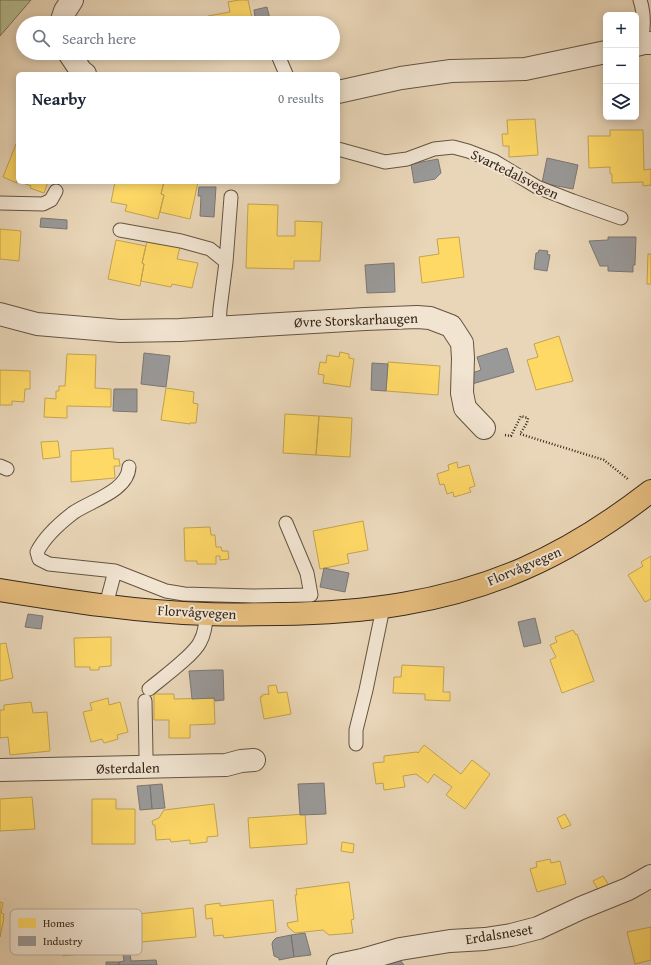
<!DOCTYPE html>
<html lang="en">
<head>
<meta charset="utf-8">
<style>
	body { margin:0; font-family:"Gentium Book Plus",serif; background:#f6f6f7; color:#1f2937 }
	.controls { position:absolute; right:12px; top:12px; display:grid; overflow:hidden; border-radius:6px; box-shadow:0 2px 10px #0003 }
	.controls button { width:36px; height:36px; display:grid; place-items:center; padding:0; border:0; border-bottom:1px solid #e0e1e3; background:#fff; color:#1f2937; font:20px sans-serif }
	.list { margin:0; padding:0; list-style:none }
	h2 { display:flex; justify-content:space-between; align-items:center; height:52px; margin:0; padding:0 16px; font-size:17px }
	h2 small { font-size:13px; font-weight:400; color:#747a83 }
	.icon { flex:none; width:22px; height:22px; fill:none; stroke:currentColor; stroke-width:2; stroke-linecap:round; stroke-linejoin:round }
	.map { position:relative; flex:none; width:651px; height:965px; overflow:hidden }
	.search { position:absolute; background:#fff; box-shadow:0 2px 10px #0003; left:16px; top:16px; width:324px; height:44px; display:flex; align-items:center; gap:10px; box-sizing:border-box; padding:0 14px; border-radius:22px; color:#747a83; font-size:15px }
	.panel { position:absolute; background:#fff; box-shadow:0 2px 10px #0003; left:16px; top:72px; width:324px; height:112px; border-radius:6px }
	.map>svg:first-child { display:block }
	.green { fill:#b4be90; stroke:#767356 }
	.homes { fill:#ffd966; stroke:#c3a450 }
	.industry { fill:#999; stroke:#7c7773 }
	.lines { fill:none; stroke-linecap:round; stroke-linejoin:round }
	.service-casing { stroke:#645442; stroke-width:15 }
	.minor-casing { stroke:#645442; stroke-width:24 }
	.primary-casing { stroke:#38281b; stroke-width:24 }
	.path { stroke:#38281b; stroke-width:2.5; stroke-dasharray:1 2; stroke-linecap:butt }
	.service { stroke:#f1e4d1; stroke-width:13 }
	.minor { stroke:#f1e4d1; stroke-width:22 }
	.primary { stroke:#e4bb7c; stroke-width:22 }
	.labels { text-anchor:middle; stroke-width:4; stroke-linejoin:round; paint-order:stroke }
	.street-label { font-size:14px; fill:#38281b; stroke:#f1e4d1 }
	.key { fill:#f1e4d1; stroke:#baac9a; stroke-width:1 }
	.key-label { font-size:11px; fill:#38281b }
</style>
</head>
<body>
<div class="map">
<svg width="651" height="965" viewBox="0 0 651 965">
	<rect width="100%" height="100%" fill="#e9d6b8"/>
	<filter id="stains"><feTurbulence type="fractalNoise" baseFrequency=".005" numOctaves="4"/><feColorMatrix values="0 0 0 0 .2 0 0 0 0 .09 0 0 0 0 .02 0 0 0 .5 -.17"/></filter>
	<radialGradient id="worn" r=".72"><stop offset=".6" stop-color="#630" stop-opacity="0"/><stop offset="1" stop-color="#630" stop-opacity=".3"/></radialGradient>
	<path class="green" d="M0 0H31L0 36Z"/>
	<path class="homes" d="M239 0H248L253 23H209L208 16 230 12 228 2Z
		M151 19V23H130V20Z
		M535 119 538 155 509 157V146H503L502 134H508L507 120Z
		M610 130H643L644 170 651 169V185L643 186V182L612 183V174H610V167L589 168 588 136H610Z
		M16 144H18L17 183 3 177Z
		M20 182H48L44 193 30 188 31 186Z
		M115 182H164L161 194 164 195 158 219 125 211 127 205 111 202Z
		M164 182H198L190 219 160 212 164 195 161 194Z
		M248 204 278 205 277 236H295V221L322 222 320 261H294V269L246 268Z
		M0 229 21 231 19 261 0 259Z
		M459 237 464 277 422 283 419 257 439 254 437 239Z
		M116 240 146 246 142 263 144 264 140 286 108 279Z
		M147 241 180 247 177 259 198 263 192 288 172 284 171 287 141 281 144 264 142 263Z
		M648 254H651V284H647Z
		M559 336 573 381 536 390 527 360 538 357 534 344Z
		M340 352 349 354V358L354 359 350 387 323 383 324 375 318 374 320 362 326 363 327 355 339 357Z
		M67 354 96 355 95 388 111 389V407L67 406V418L44 417 45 398 56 399V391H59V386H65Z
		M388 362 440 366 438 395 386 391Z
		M0 370 30 371V389H25L24 402 12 401V405H0Z
		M166 388 194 392 193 403 198 404 196 423H190V424L161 420Z
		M285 414 319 416 316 455 283 453Z
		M319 416 352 418 350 457 316 455Z
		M58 441 60 457 43 459 41 442Z
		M113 448 114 459H119L120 466H114L115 478 71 482V451Z
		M457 462 458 468 469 465 475 486 469 488 471 492 454 497 453 492 447 494 444 484 440 485 437 474 449 470 448 465Z
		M363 521 368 550 347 554 349 563 320 569 313 531Z
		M210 527 211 535H215L216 547H221L222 551H228L229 559 220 560V556H216V564H197V561H185L184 528Z
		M651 556V599L645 602 628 575 643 566 641 562Z
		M573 630 576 635 577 634 594 681 562 693 550 660 556 657 550 645 557 642 555 637Z
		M111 637V666L99 667V670H90V667H75L74 638Z
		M6 643 13 678 0 681V644Z
		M402 665 444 667 443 692H450V701L425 700V694L393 693 394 677H401Z
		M276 685 278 693 287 692 291 714 264 719 260 697H262V695L268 694 269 695 268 686Z
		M154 694H174V699L214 698 215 724 190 725V738H169V720H154Z
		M108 698 109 705 120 702 128 732 117 735 118 739 104 743 102 739 91 742 83 712 92 710 90 703Z
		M31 702 33 713 47 712 50 751 10 755 8 737 0 738V710H4V705Z
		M424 745 461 774 472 760 490 774 465 809 446 795 452 787 434 774 428 783 416 774 403 776 405 787 384 790 383 783 376 784 373 763 384 762V756L417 752 418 753Z
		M32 797 35 829 0 831V799Z
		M92 799H116V809H135V844H92Z
		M214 804 218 836 207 837V842L190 844V840L171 842 170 839 156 840 155 825H153L152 821 159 818 164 810Z
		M305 814 307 844 250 848 248 818Z
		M565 814 571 825 562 829 557 818Z
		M342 842 354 844 353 853 341 851Z
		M550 859 551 863 560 861 566 884 537 892 530 869 537 867 536 862Z
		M603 876 610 887 600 893 593 881Z
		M349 882 354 919 351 920 353 933 329 935 323 930 295 933 288 927 287 923 298 921 295 895H297L296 889Z
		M273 900 276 932 224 938 223 935 214 936 212 918 206 919 205 905 220 903V906Z
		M0 902 3 903 1 913 4 914 3 918H4L0 937Z
		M193 908 196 937 141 942 138 914Z
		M113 918 117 950 63 956 59 925Z
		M651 927V960L635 964 627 932Z"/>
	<path class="industry" d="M267 7 271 23H256L254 10Z
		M547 158 578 165 573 189 542 183Z
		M438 159 441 173 435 179 414 183 411 164Z
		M199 187H216L214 217 200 216 201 196H198Z
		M41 218 67 220V229L40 227Z
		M608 237H636L635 265H633V272L608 271V266H600L589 241 608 240Z
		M539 250 548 251 547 254 550 255 547 271 534 269 536 253H538Z
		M394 263 395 292 367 293 365 265Z
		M507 348 514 372 472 384 469 374 481 370 477 357Z
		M144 353 170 356 166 387 141 384Z
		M372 363 388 364 386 391 371 390Z
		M114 389H137V412L113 411Z
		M324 568 349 573 345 592 320 587Z
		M28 614 43 616 41 629 25 627Z
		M535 618 541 643 524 647 518 622Z
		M214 670H223L224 700 215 701 214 698 192 699 189 671Z
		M324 783 326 814 300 815 298 784Z
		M162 784 165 808 152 809 150 785Z
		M150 785 152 809 140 810 137 786Z
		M305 933 311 955 294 957 291 935Z
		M291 935 294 957 279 960V958L274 956 272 944 273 941 276 938Z
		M130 953 131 961 156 960 157 965H119V962L124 961 123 954Z
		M400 960 404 965H376Z
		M106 962H119V965H106Z"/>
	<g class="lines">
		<defs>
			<path id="service" d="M640 0C645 15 644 29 641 44
				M277 53 286 74
				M338 149 385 162 407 159 434 149 453 147 468 151 494 161 537 187 573 201 621 218
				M0 203 43 204 51 200 56 191
				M120 230 181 241 210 249 226 262
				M219 327 220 309 226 262 231 197
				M0 466 7 469
				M115 571 166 591 184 594 253 596 311 595 307 573 286 523
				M106 605 115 571 49 564 39 559 37 552C44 538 60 523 73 513 90 501 128 491 129 467
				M149 689C161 679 194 655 200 642 205 633 206 624 206 614
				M356 744V730L366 690 383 608
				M144 768 146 756 145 701"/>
			<path id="minor" d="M61 23 65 11 72 0
				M636 45 644 43H651
				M69 53 81 71 85 74
				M338 92 401 78 451 71 525 69 606 52
				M0 314 37 324 120 331 180 330 365 319 417 317 430 318 451 326 462 343 463 358 462 393 465 408 484 428
				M0 770 226 765 241 761 254 760
				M338 965 362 960 400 949 450 941 485 939 511 935 538 928 581 908 628 889 651 876"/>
			<path id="primary" d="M0 590C68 601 138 612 207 614 231 615 255 614 279 614 364 613 444 603 523 569 569 549 611 522 651 491"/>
		</defs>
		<use href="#service" class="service-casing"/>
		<use href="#minor" class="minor-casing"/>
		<use href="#primary" class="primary-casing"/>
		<path class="path" d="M505 435 511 436 521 416 528 418 527 423 520 434 604 460 629 480"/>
		<use href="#service" class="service"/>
		<use href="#minor" class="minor"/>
		<use href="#primary" class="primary"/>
	</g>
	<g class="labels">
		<g class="street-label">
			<text transform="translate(515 174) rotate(26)" y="5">Svartedalsvegen</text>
			<text transform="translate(356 320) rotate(-2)" y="5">Øvre Storskarhaugen</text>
			<text transform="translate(524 566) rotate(-23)" y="5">Florvågvegen</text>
			<text transform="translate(197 612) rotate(3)" y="5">Florvågvegen</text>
			<text transform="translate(128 768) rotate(-1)" y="5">Østerdalen</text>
			<text transform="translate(499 934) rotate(-9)" y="5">Erdalsneset</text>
		</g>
	</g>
	<rect x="10" y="909" width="132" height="46" rx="6" class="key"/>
	<rect x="18" y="918" width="18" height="10" fill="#ffd966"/>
	<rect x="18" y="936" width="18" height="10" fill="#999"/>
	<g class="key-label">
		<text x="43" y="927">Homes</text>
		<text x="43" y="945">Industry</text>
	</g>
	<rect width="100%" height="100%" filter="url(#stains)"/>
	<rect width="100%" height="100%" fill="url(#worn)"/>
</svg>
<div class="controls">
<button>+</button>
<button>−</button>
<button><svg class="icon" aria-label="layers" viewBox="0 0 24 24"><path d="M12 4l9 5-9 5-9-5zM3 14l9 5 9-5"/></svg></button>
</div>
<div class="search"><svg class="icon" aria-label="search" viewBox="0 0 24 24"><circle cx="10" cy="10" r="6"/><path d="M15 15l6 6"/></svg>Search here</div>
<section class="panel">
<h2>Nearby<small>0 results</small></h2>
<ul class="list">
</ul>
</section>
</div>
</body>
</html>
